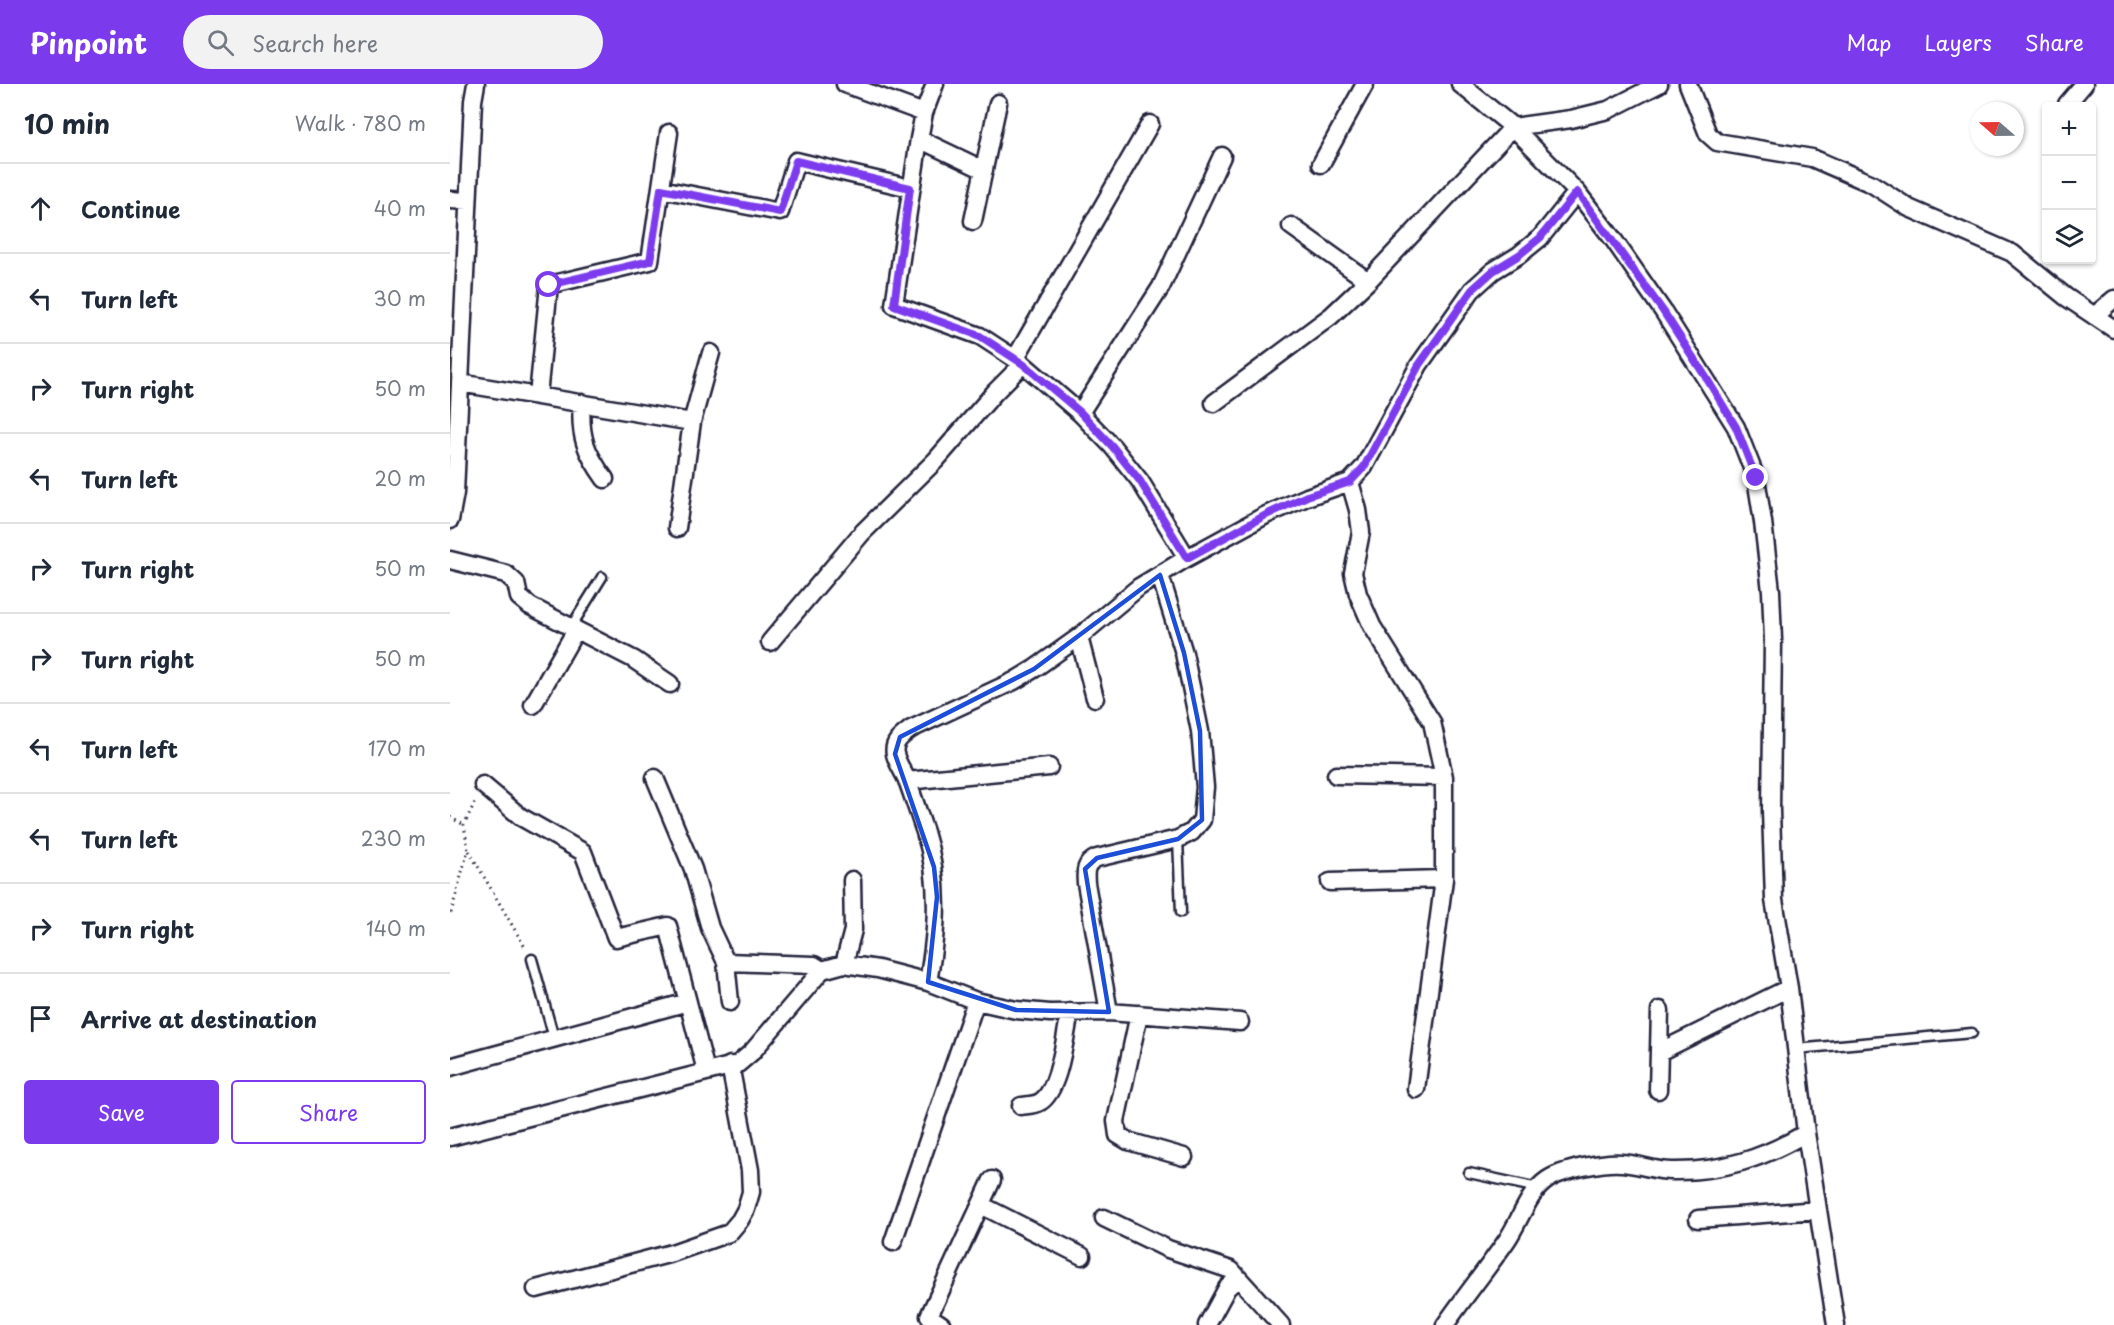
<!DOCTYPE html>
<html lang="en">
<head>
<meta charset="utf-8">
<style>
	body { margin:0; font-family:"Playpen Sans",sans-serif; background:#f2f2f3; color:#1f2937 }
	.controls { position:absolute; right:18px; top:18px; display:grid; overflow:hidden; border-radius:6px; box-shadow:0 2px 4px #0004 }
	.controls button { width:54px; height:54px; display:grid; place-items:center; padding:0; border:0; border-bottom:2px solid #e0e1e3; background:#fff; color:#1f2937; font:30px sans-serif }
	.compass { position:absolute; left:1520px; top:18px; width:54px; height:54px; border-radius:50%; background:#fff; box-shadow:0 2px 4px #0004; rotate:290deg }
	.stop { position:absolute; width:18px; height:18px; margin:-14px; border:4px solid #7c3aed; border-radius:50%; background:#fff }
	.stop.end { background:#7c3aed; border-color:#fff; box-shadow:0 2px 6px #0008 }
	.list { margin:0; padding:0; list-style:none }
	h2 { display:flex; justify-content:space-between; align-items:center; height:78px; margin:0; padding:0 24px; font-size:26px }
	h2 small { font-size:20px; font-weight:400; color:#747a83 }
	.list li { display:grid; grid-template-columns:39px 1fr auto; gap:18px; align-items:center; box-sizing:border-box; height:90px; padding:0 24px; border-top:2px solid #e0e1e3 }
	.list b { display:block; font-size:22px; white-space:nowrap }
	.list em { font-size:20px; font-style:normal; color:#747a83 }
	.actions { display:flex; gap:12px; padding:18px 24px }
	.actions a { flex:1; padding:14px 0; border:2px solid #7c3aed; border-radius:6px; text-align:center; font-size:21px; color:#7c3aed }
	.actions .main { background:#7c3aed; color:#fff }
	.icon { flex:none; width:33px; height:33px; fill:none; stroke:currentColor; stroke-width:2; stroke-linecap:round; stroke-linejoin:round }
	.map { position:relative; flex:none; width:1664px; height:1241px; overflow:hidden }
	header { display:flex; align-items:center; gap:36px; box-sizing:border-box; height:84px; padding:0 30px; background:#7c3aed; color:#fff }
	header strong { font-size:28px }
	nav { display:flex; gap:33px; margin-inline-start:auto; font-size:21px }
	.search { width:420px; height:54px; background:#f2f2f3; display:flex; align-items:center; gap:15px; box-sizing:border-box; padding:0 21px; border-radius:33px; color:#747a83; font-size:22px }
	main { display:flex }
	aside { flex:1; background:#fff }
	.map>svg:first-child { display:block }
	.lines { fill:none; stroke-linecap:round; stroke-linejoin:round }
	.lane-casing { stroke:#22223b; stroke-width:13 }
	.street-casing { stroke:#22223b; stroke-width:21 }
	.path { stroke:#22223b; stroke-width:3; stroke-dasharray:1.5 4.5; stroke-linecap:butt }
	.lane { stroke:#fff; stroke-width:8 }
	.street { stroke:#fff; stroke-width:16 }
	.route { stroke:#7c3aed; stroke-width:8 }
	.marked { fill:none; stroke:#1d4ed8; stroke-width:4.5; stroke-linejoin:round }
</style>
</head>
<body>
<header>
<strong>Pinpoint</strong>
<div class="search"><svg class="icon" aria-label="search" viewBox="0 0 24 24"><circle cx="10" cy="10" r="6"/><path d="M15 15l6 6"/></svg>Search here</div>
<nav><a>Map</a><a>Layers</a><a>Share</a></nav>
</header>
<main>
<aside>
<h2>10 min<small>Walk · 780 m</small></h2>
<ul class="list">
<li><svg class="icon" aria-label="ahead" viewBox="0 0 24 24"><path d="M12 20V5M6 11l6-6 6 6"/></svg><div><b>Continue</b></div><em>40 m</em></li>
<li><svg class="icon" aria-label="left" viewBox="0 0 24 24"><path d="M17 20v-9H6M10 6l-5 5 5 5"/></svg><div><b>Turn left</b></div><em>30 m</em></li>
<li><svg class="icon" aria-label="right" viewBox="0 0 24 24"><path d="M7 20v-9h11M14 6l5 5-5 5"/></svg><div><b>Turn right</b></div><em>50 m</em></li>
<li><svg class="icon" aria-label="left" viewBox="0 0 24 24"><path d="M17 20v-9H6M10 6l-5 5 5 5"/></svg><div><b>Turn left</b></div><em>20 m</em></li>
<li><svg class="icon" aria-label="right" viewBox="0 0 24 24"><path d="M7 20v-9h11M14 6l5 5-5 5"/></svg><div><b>Turn right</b></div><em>50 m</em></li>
<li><svg class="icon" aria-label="right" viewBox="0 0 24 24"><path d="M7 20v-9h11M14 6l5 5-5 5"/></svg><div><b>Turn right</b></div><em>50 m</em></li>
<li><svg class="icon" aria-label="left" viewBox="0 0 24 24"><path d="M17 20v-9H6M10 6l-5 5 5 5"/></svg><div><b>Turn left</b></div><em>170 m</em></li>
<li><svg class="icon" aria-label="left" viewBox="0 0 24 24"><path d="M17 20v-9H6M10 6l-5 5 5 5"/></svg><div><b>Turn left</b></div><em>230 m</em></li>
<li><svg class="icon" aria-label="right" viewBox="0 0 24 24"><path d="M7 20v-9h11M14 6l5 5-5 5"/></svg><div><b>Turn right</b></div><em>140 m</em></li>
<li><svg class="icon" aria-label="arrive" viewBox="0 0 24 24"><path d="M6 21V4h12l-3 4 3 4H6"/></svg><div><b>Arrive at destination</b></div></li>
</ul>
<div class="actions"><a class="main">Save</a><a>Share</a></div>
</aside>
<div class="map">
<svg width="1664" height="1241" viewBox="0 0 1664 1241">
	<rect width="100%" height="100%" fill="#fff"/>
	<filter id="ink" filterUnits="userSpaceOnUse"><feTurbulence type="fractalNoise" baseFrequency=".0167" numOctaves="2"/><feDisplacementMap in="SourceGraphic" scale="12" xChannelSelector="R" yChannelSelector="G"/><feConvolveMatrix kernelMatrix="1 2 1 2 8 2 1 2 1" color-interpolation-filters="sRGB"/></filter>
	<g filter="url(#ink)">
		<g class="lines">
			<defs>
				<path id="lane" d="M121 543 152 493
					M728 755 731 828
					M82 875 104 954
					M1346 965 1522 949
					M1019 1089 1088 1104"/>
				<path id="street" d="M395 0 474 29
					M485 0 474 29 469 55 444 221 530 252 573 280 630 329 662 362 690 397 737 474
					M1010 0 1063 43 1127 108 1163 155 1213 227 1286 343 1306 394 1313 438 1321 507 1323 556 1321 727 1324 816 1339 904 1356 1049 1386 1241
					M1238 0 1258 50 1267 58 1362 74 1422 100 1459 124 1562 169 1616 213 1664 245
					M1617 20 1634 0
					M469 55 534 86
					M871 80 915 0
					M211 105 330 128 346 77 460 104
					M0 116 18 117
					M523 137 548 19
					M841 142 918 197
					M1644 232 1664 215
					M565 275 700 40
					M10 299 242 338
					M88 312 99 201 200 177 219 49
					M132 319C129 352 136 369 155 395
					M764 319 881 232 918 197 1063 43 1121 35 1158 26 1209 0
					M630 329 711 203 772 72
					M900 398 908 426 911 448 903 489 908 510 922 542 982 638 994 693V795L966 1005
					M0 436 5 409 23 17 26 0
					M227 444 242 338 261 269
					M0 476 56 490 66 499 69 513 80 522 183 575 220 600
					M629 553 645 614
					M320 558 412 449 486 376 545 308 573 280
					M83 621 126 546
					M886 691 994 693
					M205 694 243 785 260 844 276 878 280 918
					M457 697 599 683
					M33 701 71 733 133 768 166 854 218 842 256 987
					M880 798 994 795
					M276 878 364 881 372 886
					M394 880 403 846 402 796
					M478 898C487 847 491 798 475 748 469 731 463 712 457 696 453 687 447 679 445 670 442 658 453 651 461 645L564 597 584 585 629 553 689 503 737 474 816 431 857 413 900 398 914 383 969 281 1022 206 1043 187 1069 171 1090 154 1127 108
					M659 928 636 799C635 787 635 779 647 774L728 755 742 748 752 736 755 703 750 647 734 569 710 491
					M689 930 666 1037 668 1051 678 1057 734 1073
					M1209 968 1339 904
					M0 983 238 918
					M1208 1006 1210 926
					M571 1022C577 1021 585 1021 590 1018 610 1006 615 951 620 928
					M0 1053 288 980 302 968 372 886 394 880 428 885 478 898 526 917 566 926 600 929 659 928 790 938
					M531 1121 632 1172
					M654 1134 718 1165 781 1186 831 1241
					M1248 1135 1368 1126
					M443 1158 526 917
					M86 1205 222 1169 279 1149 290 1136 296 1125 301 1108 300 1086 280 981
					M492 1241 479 1232 542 1096
					M757 1241 777 1204 788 1194
					M995 1241C1015 1212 1037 1185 1057 1156 1070 1137 1078 1109 1097 1096 1111 1086 1155 1077 1172 1079 1189 1080 1205 1087 1222 1087 1272 1088 1314 1074 1356 1049"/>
			</defs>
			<use href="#lane" class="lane-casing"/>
			<use href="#street" class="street-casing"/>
			<path class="path" d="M0 733 14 741
				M19 767 76 865
				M1 829 18 766 14 741 26 716"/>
			<use href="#lane" class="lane"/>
			<use href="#street" class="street"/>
		</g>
	</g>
	<g class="lines" filter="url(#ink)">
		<path class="route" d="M99 201 200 177 211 105 330 128 346 77 460 104 444 221 530 252 573 280 630 328 662 362 690 397 737 474 816 431 857 412 900 398 914 383 969 281 1022 206 1043 187 1069 171 1090 154 1127 108 1213 227 1257 295 1286 343 1306 394"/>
	</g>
	<path class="marked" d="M710 491 734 569 750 647 752 736 728 755 647 774 635 785 659 928 566 926 478 898 487 813 484 783 445 670 450 653 584 585Z"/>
</svg>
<div class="controls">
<button>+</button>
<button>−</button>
<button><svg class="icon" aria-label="layers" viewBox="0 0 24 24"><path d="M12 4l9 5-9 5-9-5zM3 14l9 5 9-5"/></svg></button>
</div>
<svg class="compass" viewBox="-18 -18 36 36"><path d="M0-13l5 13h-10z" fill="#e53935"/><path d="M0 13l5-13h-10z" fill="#747a83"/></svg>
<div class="stop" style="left:99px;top:201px"></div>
<div class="stop end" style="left:1306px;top:394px"></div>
</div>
</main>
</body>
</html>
